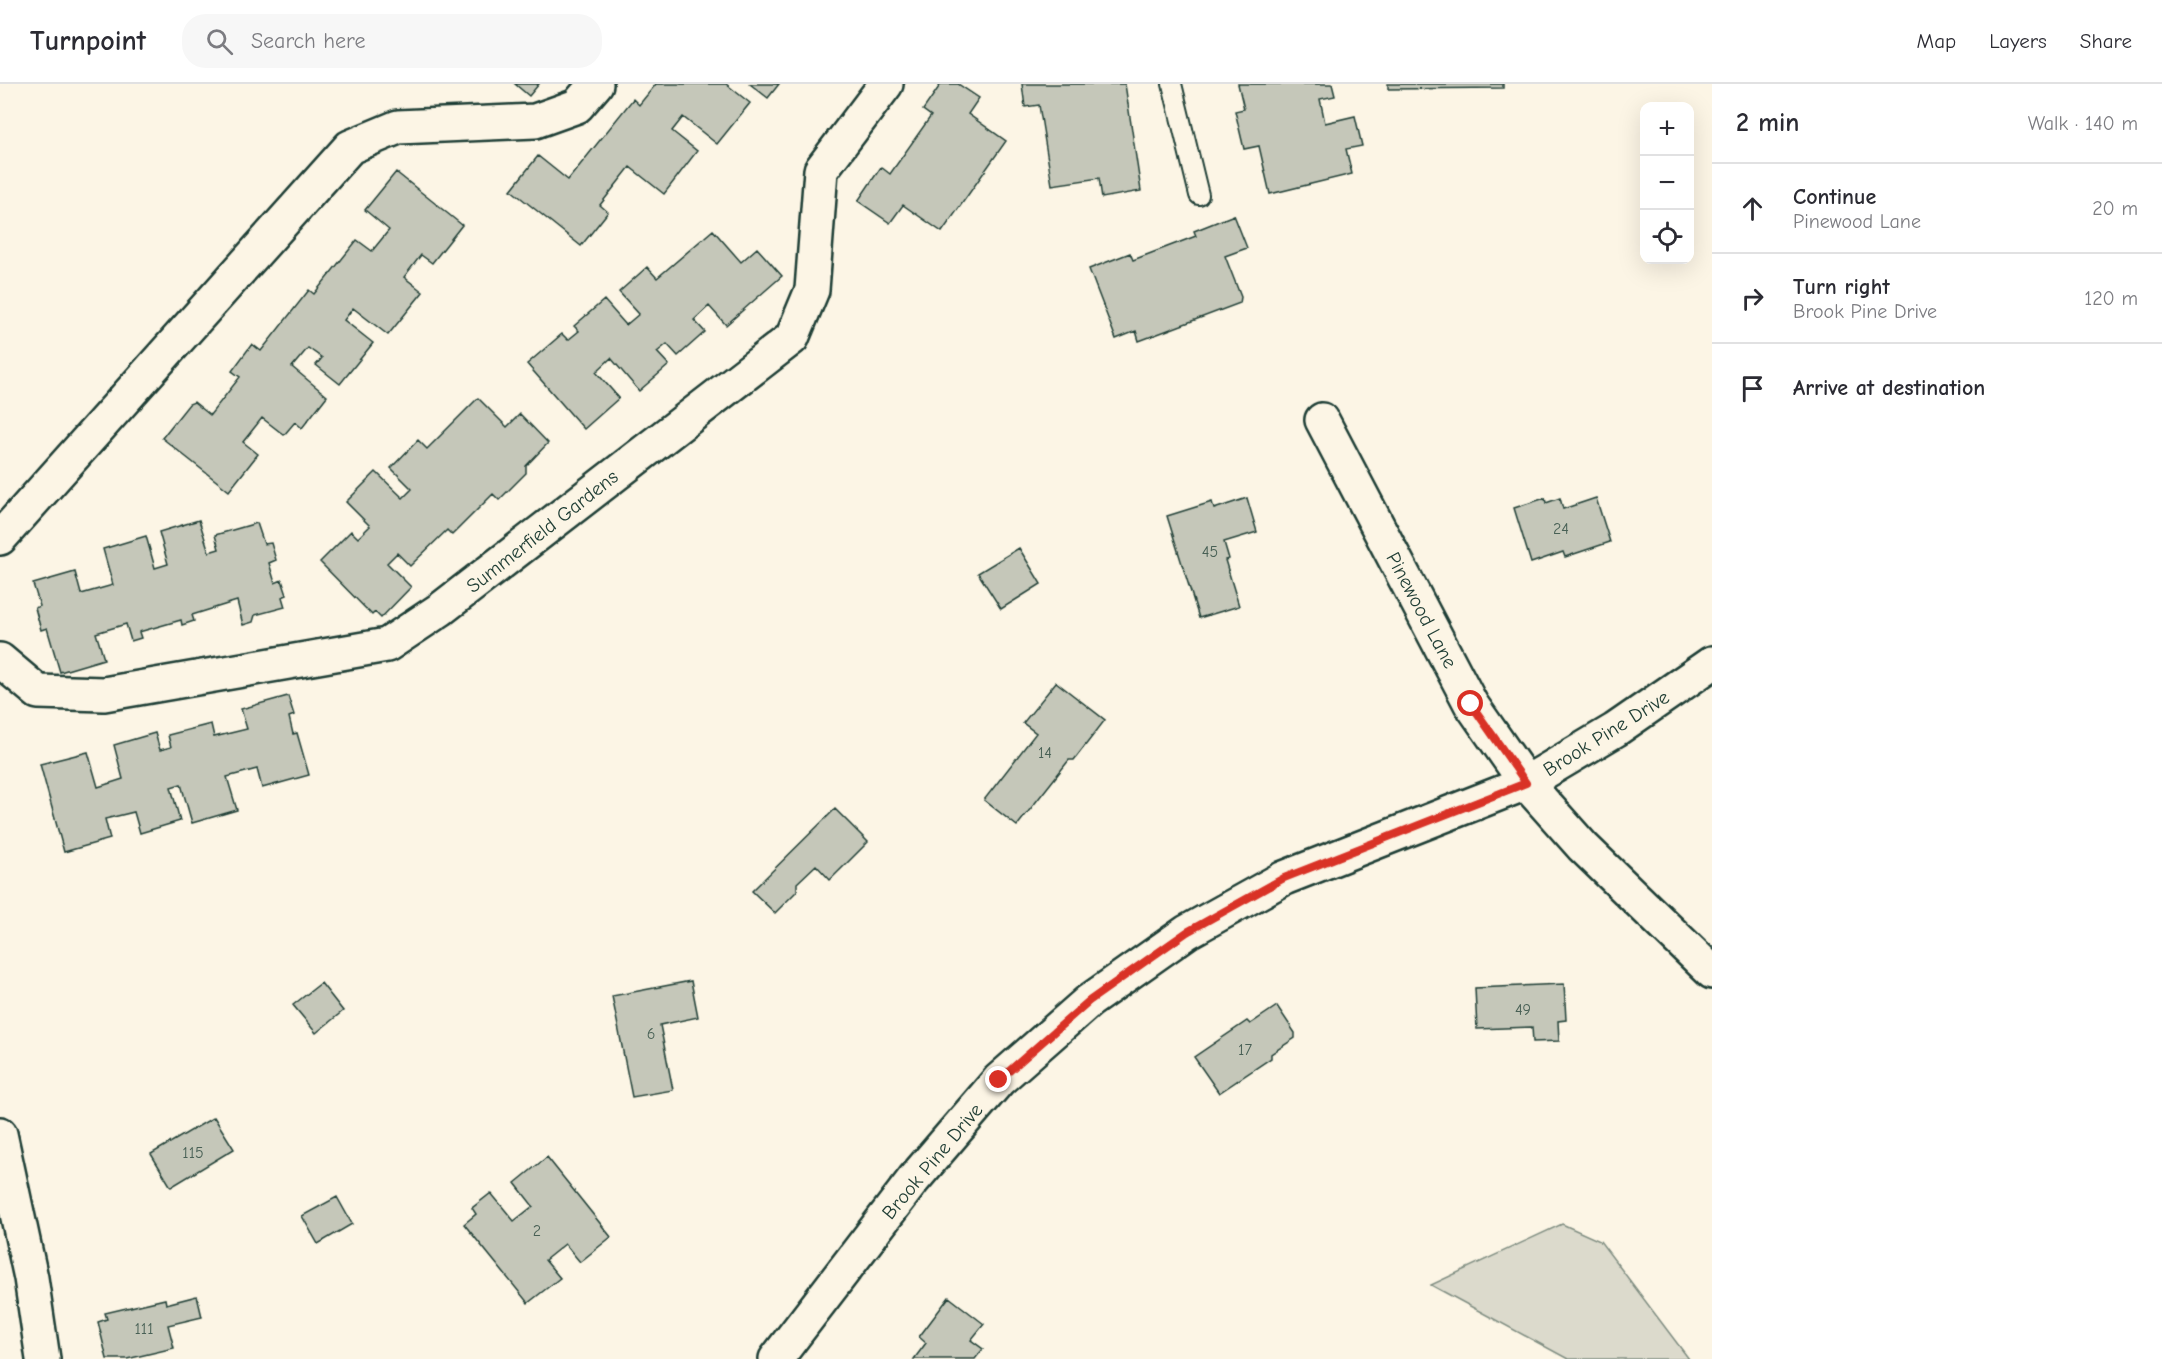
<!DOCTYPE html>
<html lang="en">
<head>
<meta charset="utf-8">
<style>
	body { margin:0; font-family:"Comic Neue",sans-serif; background:#f7f7f7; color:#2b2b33 }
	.controls { position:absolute; right:18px; top:18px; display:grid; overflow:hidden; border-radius:12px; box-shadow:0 6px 24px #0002 }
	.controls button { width:54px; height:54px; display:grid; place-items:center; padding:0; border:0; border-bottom:2px solid #e1e1e2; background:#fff; color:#2b2b33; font:30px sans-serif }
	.stop { position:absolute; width:18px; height:18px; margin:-14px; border:4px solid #d93025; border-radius:50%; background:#fff }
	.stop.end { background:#d93025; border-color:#fff; box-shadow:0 2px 6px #0008 }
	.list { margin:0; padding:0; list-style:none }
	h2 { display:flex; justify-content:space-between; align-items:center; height:78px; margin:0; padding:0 24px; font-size:26px }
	h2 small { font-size:20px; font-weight:400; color:#7c7c81 }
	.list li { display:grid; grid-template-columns:39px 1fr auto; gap:18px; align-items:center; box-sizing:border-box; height:90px; padding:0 24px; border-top:2px solid #e1e1e2 }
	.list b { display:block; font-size:22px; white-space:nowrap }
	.list p { margin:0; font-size:20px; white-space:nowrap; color:#7c7c81 }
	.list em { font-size:20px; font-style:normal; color:#7c7c81 }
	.icon { flex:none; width:33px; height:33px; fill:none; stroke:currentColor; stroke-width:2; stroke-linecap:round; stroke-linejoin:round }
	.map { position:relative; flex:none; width:1712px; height:1275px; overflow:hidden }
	header { display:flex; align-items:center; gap:36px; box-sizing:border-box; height:84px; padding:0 30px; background:#fff; border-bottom:2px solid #e1e1e2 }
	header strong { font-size:28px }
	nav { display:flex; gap:33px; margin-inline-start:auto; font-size:21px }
	.search { width:420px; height:54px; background:#f7f7f7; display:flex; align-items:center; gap:15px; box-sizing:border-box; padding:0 21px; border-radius:24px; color:#7c7c81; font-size:22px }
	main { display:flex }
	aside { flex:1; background:#fff }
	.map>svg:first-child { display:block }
	.green { fill:#dcdacc; stroke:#7e8c80; stroke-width:1.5 }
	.building { fill:#c5c7b9; stroke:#1f3d34; stroke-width:1.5 }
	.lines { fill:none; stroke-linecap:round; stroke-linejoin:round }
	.service-casing { stroke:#1f3d34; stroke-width:22 }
	.minor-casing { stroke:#1f3d34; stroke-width:38 }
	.service { stroke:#fcf5e5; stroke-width:18 }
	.minor { stroke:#fcf5e5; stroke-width:33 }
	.route { stroke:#d93025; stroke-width:8 }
	.labels { text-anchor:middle; stroke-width:4.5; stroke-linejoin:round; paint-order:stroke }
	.number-label { font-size:16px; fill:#486055 }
	.street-label { font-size:20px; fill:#1f3d34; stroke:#fcf5e5 }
</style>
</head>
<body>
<header>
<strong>Turnpoint</strong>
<div class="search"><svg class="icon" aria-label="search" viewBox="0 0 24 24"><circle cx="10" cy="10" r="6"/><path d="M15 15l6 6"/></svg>Search here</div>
<nav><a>Map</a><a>Layers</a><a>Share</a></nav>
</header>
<main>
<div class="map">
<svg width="1712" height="1275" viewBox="0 0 1712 1275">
	<rect width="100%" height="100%" fill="#fcf5e5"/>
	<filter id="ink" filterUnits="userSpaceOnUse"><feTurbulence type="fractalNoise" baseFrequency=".0167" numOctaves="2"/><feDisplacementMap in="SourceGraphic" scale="12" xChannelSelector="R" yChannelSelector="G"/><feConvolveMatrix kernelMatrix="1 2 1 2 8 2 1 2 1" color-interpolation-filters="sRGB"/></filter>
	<g filter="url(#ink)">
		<path class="green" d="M1562 1140 1600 1157 1689 1275H1568L1431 1201Z"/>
		<path class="building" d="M515 0H539L529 12Z
			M656 0H726L750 19 717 60 683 33 672 47 697 67 664 110 630 83 600 121 608 128 581 162 511 106 538 72 568 96 633 15 639 21Z
			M750 0H779L768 14Z
			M941 0H958L979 14 968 30 1006 57 942 148 903 121 890 139 858 117 881 83 890 90 931 32 923 26Z
			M1022 0H1125L1141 107 1102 114 1099 94 1052 101 1039 21 1025 23Z
			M1238 0H1332L1335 12 1320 15 1325 39 1355 32 1362 62 1346 65 1352 90 1270 110 1259 62 1244 65 1235 27 1244 25Z
			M1388 0H1503V4L1388 5Z
			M396 88 462 141 432 179 421 171 404 193 423 208 388 251 353 224 344 236 373 259 340 300 316 281 322 274 308 264 292 283 327 312 302 344 295 338 284 351 262 334 243 358 258 370 229 407 162 354 189 320 194 318 210 331 240 293 232 287 252 260 261 267 309 206 314 210 357 156 372 167 389 146 365 126Z
			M1234 131 1247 164 1225 172 1241 213 1240 219 1139 257 1136 247 1116 255 1089 185 1130 169 1133 176 1196 152 1194 147Z
			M713 146 741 178 757 164 782 192 726 241 709 222 694 236 705 248 678 272 667 260 657 268 669 281 639 307 611 274 596 288 619 314 584 345 527 280 562 250 568 256 579 247 574 242 604 216 626 241 639 230 619 208 647 183 657 194Z
			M478 314 507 343 520 330 548 359 526 382V389L499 416 493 410 452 451 447 446 410 482 397 469 387 479 411 503 381 534 375 528 372 531 320 478 351 447 358 454 370 442 346 418 376 388 403 414 412 405 391 384 418 356 427 365Z
			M1247 414 1257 448 1224 458 1229 475 1225 476 1239 522 1199 534 1167 432 1212 418 1214 425Z
			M1545 414 1546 419 1560 414 1563 425 1596 414 1610 458 1565 473 1563 468 1531 479 1514 424Z
			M199 436 209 468 219 465 215 451 257 439 264 460 271 459 276 476 269 479 275 499 282 496 287 511 282 513 285 523 255 531 253 538 243 541 237 517 192 531 194 537 182 541 181 536 139 548 141 554 131 557 126 540 96 549 104 575 60 588 47 544 41 546 35 524 40 522 33 500 75 488 81 510 113 501 103 465 146 452 155 484 168 480 159 448Z
			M1019 464 1041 500 1001 525 978 489Z
			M1056 598 1105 636 1074 676H1069L1017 742 984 716 1036 649 1023 639Z
			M288 612 294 631 289 633 293 650 297 649 309 691 262 704 257 685 227 693 237 726 192 739 181 700 171 703 180 737 140 749 134 728 105 735 110 755 64 768 40 680 88 668 98 703 123 695 114 661 155 649 160 666 171 663 168 651 211 640 214 653 247 645 241 625Z
			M835 725 868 758 830 796 816 781 797 799V807L775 829 752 807Z
			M691 897 698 933 660 941 673 1006 632 1013 612 912Z
			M321 899 343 927 316 949 293 921Z
			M1564 900 1566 936 1558 937 1559 957 1533 958 1532 943 1477 945 1475 904Z
			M1277 922 1295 949V954L1271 970V974L1219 1009 1194 973 1247 937 1250 940Z
			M214 1033 234 1065 171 1103 151 1070Z
			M547 1073 611 1153 580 1178 565 1160 545 1176 560 1194 528 1219 464 1140 476 1130 472 1124 491 1109 514 1137 533 1122 515 1099Z
			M337 1113 352 1140 318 1160 302 1132Z
			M197 1212 202 1233 168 1241 174 1264 127 1275H107L98 1238 107 1235 105 1229 165 1215 166 1220Z
			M949 1213 984 1240 971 1256 983 1265 975 1275H914L926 1259 919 1253Z"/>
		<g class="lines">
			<defs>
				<path id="service" d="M1172 0 1199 111"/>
				<path id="minor" d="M1322 336 1471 620 1526 699 1583 763 1712 888
					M0 454 350 63 398 43 535 37 577 22 596 0
					M0 576 38 608 104 610 387 561 441 525 792 254 812 206 821 86 886 0
					M0 1050 31 1194 43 1275
					M776 1275 914 1095 999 996 1089 917 1187 848 1284 794 1526 699 1615 646 1712 579"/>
			</defs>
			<use href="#service" class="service-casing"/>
			<use href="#minor" class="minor-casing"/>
			<use href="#service" class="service"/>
			<use href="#minor" class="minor"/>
		</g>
	</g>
	<g class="lines" filter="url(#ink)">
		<path class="route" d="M999 996 1089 917 1187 848 1284 794 1526 699 1471 620"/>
	</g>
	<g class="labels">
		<g class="number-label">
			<text x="1561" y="450">24</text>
			<text x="1210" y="473">45</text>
			<text x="1045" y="674">14</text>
			<text x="1523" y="931">49</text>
			<text x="651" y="955">6</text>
			<text x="1245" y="971">17</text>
			<text x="193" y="1074">115</text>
			<text x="537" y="1152">2</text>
			<text x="144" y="1250">111</text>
		</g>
		<g class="street-label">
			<text transform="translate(542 447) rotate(-38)" y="7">Summerfield Gardens</text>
			<text transform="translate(1422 526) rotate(62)" y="7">Pinewood Lane</text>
			<text transform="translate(1606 649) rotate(-32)" y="7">Brook Pine Drive</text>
			<text transform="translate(932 1077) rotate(-50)" y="7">Brook Pine Drive</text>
		</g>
	</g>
</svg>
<div class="controls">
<button>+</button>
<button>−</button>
<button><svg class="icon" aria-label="locate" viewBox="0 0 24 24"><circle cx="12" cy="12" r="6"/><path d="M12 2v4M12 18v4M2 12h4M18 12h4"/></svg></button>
</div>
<div class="stop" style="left:1471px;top:620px"></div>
<div class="stop end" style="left:999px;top:996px"></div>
</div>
<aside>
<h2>2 min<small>Walk · 140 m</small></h2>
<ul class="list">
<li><svg class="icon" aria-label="ahead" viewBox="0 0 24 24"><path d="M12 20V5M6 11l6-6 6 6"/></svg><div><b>Continue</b><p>Pinewood Lane</p></div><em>20 m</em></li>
<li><svg class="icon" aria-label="right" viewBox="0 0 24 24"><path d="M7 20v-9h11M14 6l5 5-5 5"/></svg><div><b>Turn right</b><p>Brook Pine Drive</p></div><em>120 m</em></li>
<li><svg class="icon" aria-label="arrive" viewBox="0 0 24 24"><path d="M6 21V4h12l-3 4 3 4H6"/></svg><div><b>Arrive at destination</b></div></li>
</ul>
</aside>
</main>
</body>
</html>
